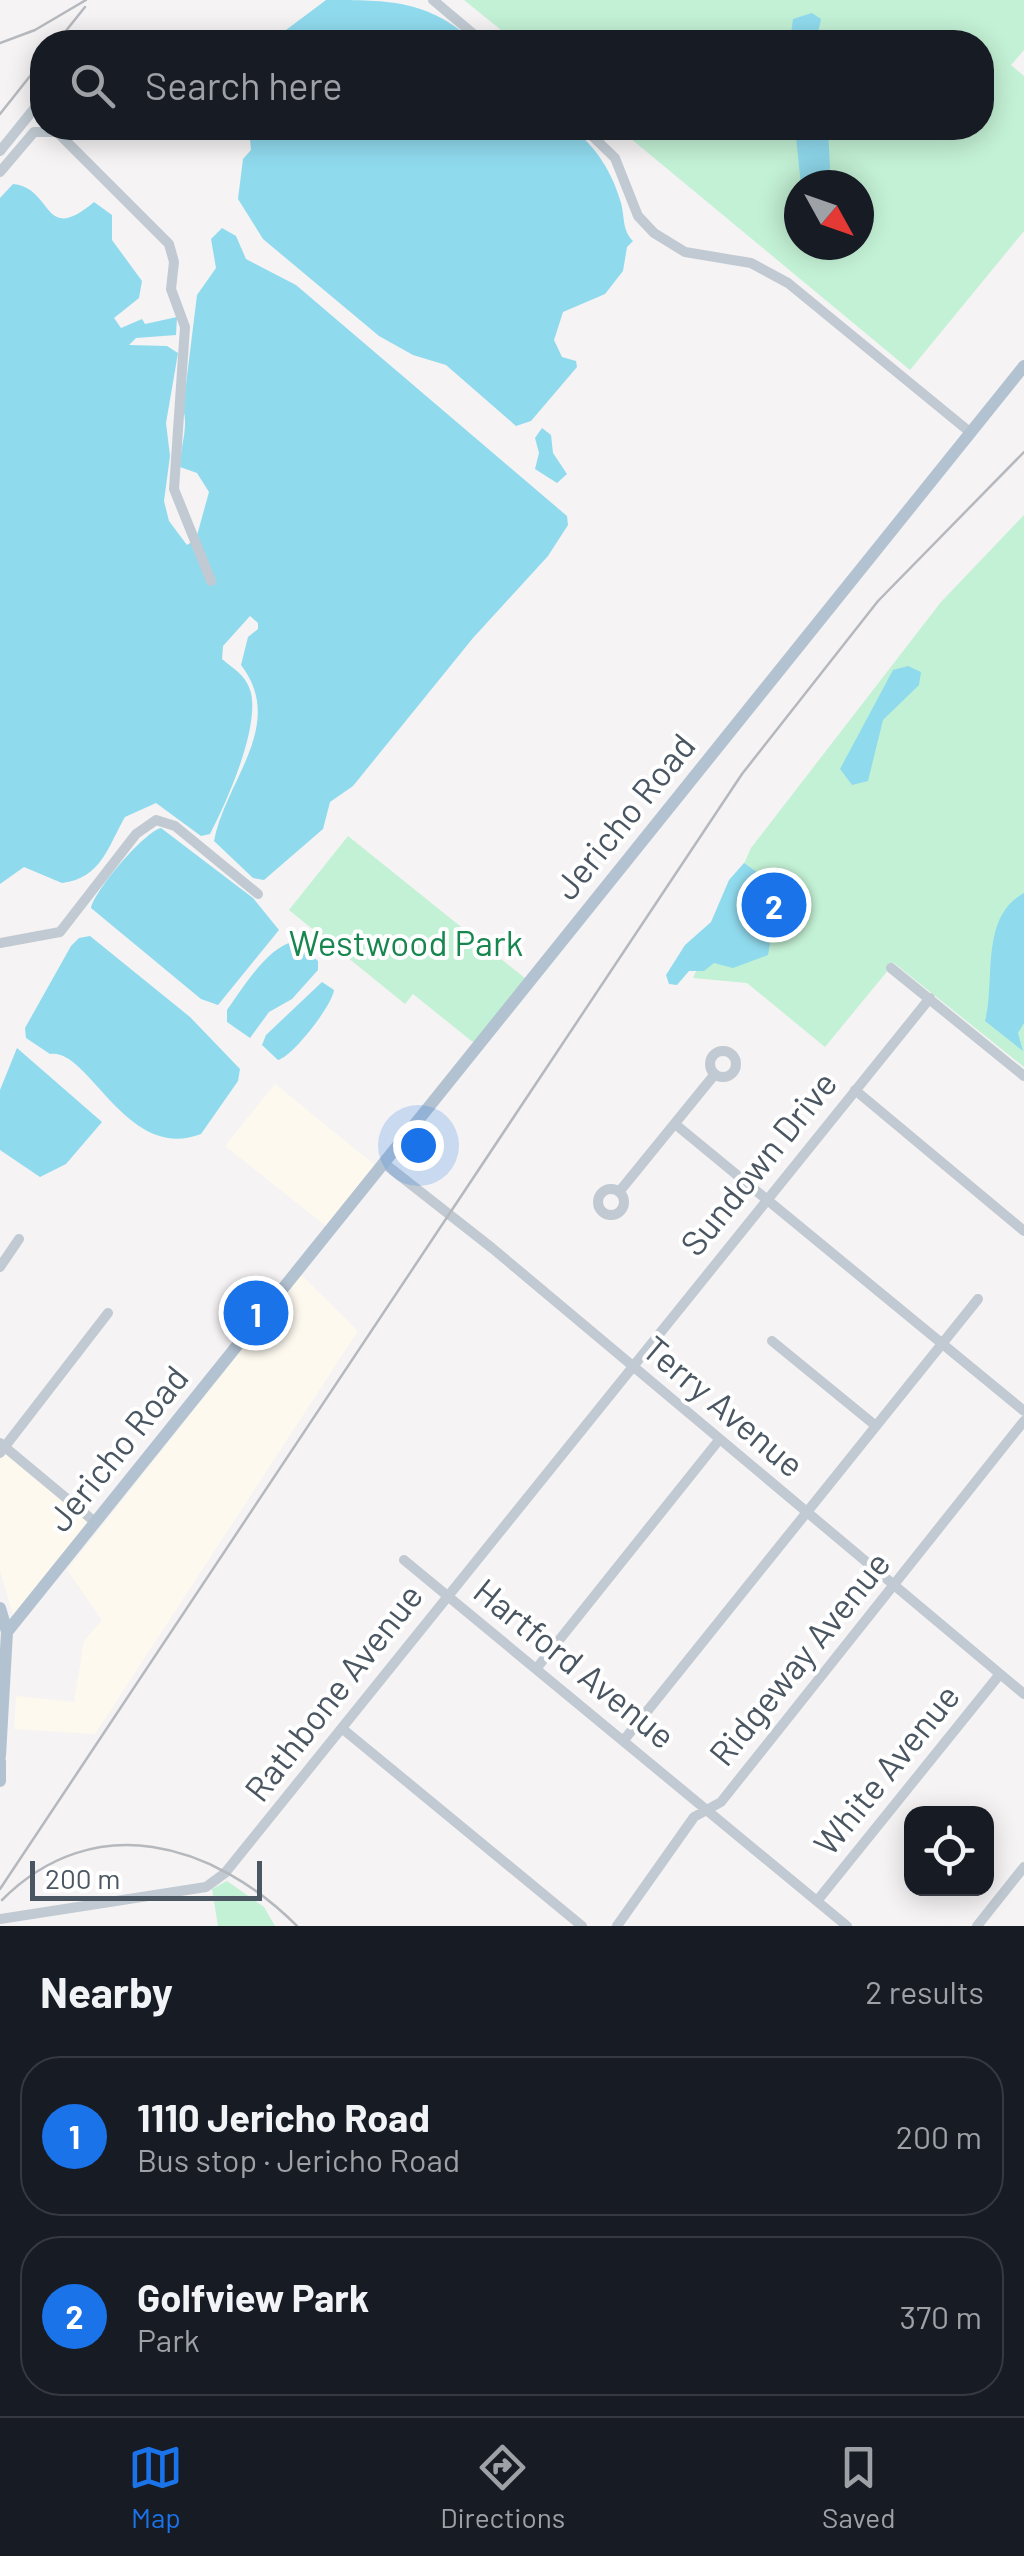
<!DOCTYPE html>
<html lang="en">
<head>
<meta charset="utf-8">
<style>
	body { margin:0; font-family:Barlow,sans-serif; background:#242831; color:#f1f3f6 }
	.controls { position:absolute; right:30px; bottom:30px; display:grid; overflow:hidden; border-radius:20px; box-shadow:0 5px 25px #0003 }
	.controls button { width:90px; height:90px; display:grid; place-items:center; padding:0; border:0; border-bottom:2px solid #363941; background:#171b24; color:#f1f3f6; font:50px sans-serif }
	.compass { position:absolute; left:784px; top:170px; width:90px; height:90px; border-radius:50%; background:#171b24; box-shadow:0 5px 25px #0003; rotate:130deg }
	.scale { position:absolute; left:30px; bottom:25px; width:232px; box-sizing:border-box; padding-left:10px; border:5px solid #4a5661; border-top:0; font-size:28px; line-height:35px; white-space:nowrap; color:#4a5661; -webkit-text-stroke:8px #fff; paint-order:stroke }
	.you { position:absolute; left:418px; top:1145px; width:35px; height:35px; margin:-25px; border:8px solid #fff; border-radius:50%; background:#1a73e8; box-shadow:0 0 0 15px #1a73e833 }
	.badge { display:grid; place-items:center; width:65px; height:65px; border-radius:50%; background:#1a73e8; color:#fff; font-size:32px; font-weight:700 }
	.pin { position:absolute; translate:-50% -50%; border:5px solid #fff; box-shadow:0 2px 10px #0006 }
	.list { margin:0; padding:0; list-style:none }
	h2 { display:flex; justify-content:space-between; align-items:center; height:130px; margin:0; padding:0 40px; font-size:42px }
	h2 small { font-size:32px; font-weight:400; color:#9ea1a6 }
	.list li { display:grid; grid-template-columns:65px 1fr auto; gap:30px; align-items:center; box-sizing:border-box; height:160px; margin:0 20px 20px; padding:0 20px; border:2px solid #363941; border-radius:40px }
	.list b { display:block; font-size:38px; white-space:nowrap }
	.list p { margin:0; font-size:32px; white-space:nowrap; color:#9ea1a6 }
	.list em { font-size:32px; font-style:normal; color:#9ea1a6 }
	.icon { flex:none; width:55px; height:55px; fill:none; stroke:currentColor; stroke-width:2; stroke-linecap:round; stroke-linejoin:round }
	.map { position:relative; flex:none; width:1024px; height:1926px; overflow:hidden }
	.search { position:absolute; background:#171b24; box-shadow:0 5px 25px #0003; left:30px; right:30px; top:30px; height:110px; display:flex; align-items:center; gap:25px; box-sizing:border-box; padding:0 35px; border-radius:40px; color:#9ea1a6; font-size:38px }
	.sheet { height:490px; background:#171b24 }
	nav { display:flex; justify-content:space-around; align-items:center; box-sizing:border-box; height:140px; border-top:2px solid #363941; background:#171b24; font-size:28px; color:#9ea1a6 }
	nav a { display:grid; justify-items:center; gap:5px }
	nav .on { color:#1a73e8 }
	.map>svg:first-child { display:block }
	.commercial { fill:#fdf9ef }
	.green { fill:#c3f1d5; fill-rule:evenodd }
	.water { fill:#90daee }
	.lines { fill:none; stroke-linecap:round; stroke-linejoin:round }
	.minor { stroke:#c1cad2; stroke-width:10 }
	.major { stroke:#b3c2d1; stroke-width:12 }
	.rail { stroke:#b5b8bd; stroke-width:2.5 }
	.labels { text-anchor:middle; stroke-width:8; stroke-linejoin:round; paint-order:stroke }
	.street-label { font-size:35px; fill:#4a5661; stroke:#fff }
	.park-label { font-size:35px; fill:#17864f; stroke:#fff }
</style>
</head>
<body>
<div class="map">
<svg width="1024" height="1926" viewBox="0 0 1024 1926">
	<rect width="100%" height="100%" fill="#f5f3f3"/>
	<path class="commercial" d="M275 1084 376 1166 326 1226 225 1146Z
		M301 1275 358 1331 95 1734 14 1729 16 1696 74 1702 84 1641 102 1620 67 1570Z
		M0 1447 92 1523 14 1618 0 1570Z"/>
	<path class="green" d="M464 0H1024V50L1011 65 1024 76V231L910 370 618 128H982V42H516ZM799 185H859V245H799Z
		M1024 515V1067L894 963 825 1047 747 983 693 978 751 848 941 602Z
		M348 836 526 979 474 1043 413 994 405 1004 289 910Z
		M227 1881 264 1907 275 1926H218L212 1889Z"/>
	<path class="water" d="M326 0C391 0 427 0 475 42H270Z
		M812 13 821 19 816 42H790L793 19Z
		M249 128H572C597 148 612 172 621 203 625 218 622 230 633 241L627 247 623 271 605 294 563 312 554 340 562 357 576 361 577 367 531 421 516 426 446 365 413 355 379 336 263 239 238 199 243 159 251 150Z
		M795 128H828L830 168 823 185H801Z
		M13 184C54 188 42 246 94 202L112 215V240L142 281 139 298 114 318 121 328 142 319 145 324 177 317 176 335 136 338 129 345 167 346 178 353 166 423 170 456 164 501 169 521 187 545 196 539 209 492 197 473 180 467C180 447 189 427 183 409L197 295 216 268 211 239 222 228 236 236 246 259 296 285 567 516 568 525 548 556 473 638 353 786 330 802 323 829 264 880 253 878 214 841C225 781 287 725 241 665L248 637 258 629V623L250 616 223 646 222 659C234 669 247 676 251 693 259 730 227 801 210 834L201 836 156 803 125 817C108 846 102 878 62 883L24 867 0 884V198Z
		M542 428 551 435 553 453 567 474 557 483 535 469 539 453 535 438Z
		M908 666 921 672 919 685 883 720 868 781 852 785 840 769 893 670Z
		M161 828 253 898 279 930 218 1005 201 999 91 908C95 890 144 832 161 828Z
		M744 863 772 883V898L760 921 770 943 768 955 733 968 714 963 704 971H689L677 985 669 984 666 975 685 945 711 922 729 880Z
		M1024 893V1023L1018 1033 1023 1051 985 1021C996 981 979 917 1024 893Z
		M90 936 190 1017 240 1069 238 1081 201 1134C126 1163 89 1047 50 1054L26 1038 25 1028 71 946 79 938Z
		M295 941 318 961V970L292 999 269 1012 250 1038 227 1022V1010C243 988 267 947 295 941Z
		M322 982 334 990C332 1006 292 1057 278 1060L262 1045 266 1035Z
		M17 1048 102 1122 66 1164 40 1177 0 1150V1090Z"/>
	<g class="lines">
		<path class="minor" d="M433 0 483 42
			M584 128 615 158 638 216 654 233 685 252 751 263 788 283 971 433
			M0 151 42 99
			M0 172 34 132H57L169 244 174 262 171 289 185 327 174 489 211 581
			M0 943 60 932 136 834 156 820 175 826 258 894
			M891 968 1024 1076
			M710 1064a13 13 0 1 1 26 0a13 13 0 1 1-26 0Z
			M855 1090 1024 1231
			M675 1124 1024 1411
			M385 1164 492 1248 1024 1694
			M598 1202a13 13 0 1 1 26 0a13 13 0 1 1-26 0Z
			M619 1192 715 1074
			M0 1267 19 1239
			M772 1341 876 1426
			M0 1443 95 1522
			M0 1453 108 1313
			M404 1560 847 1926
			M536 1669 719 1440
			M344 1730 582 1926
			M624 1740 978 1299
			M817 1901 1000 1674
			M0 1919 206 1887 225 1873 930 998
			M617 1926 694 1817 721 1802 1024 1421
			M977 1926 1024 1867"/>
		<path class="major" d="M0 1608 7 1632 0 1756
			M7 1632 1024 366
			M0 1761V1781"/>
		<path class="rail" d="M57 42 85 7
			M0 43 35 30 86 0
			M0 114 42 61
			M0 1889 742 774 878 601 1024 452
			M2 1900C94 1808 213 1842 297 1926"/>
	</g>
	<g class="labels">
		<g class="street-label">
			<text transform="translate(625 817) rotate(-51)" y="12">Jericho Road</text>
			<text transform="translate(759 1164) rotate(-51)" y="12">Sundown Drive</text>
			<text transform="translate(723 1407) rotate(40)" y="12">Terry Avenue</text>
			<text transform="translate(118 1449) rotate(-51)" y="12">Jericho Road</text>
			<text transform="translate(800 1659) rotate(-51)" y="12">Ridgeway Avenue</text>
			<text transform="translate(574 1664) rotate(39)" y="12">Hartford Avenue</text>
			<text transform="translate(334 1693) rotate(-52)" y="12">Rathbone Avenue</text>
			<text transform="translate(887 1770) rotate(-51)" y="12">White Avenue</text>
		</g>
		<g class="park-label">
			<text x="406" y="956">Westwood Park</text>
		</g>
	</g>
</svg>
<div class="controls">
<button><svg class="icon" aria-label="locate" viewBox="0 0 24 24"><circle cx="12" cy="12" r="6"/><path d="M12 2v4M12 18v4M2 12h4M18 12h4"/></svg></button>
</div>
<svg class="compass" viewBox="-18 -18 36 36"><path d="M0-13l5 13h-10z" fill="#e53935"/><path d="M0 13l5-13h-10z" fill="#9ea1a6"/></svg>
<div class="scale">200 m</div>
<div class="you"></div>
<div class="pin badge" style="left:256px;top:1313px">1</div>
<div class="pin badge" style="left:774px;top:905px">2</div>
<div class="search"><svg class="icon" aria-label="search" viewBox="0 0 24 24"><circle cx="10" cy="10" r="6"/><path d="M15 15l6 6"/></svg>Search here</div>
</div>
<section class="sheet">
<h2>Nearby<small>2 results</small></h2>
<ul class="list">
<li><span class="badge">1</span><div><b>1110 Jericho Road</b><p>Bus stop · Jericho Road</p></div><em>200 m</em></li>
<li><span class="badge">2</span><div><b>Golfview Park</b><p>Park</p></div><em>370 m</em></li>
</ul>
</section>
<nav>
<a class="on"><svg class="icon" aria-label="map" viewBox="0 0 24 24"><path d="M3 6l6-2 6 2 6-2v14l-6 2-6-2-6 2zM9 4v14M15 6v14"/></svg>Map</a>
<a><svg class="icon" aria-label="directions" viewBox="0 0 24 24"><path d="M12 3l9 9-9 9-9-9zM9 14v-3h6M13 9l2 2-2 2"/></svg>Directions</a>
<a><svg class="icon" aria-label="saved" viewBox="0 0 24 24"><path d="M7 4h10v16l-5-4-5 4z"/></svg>Saved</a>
</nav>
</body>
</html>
